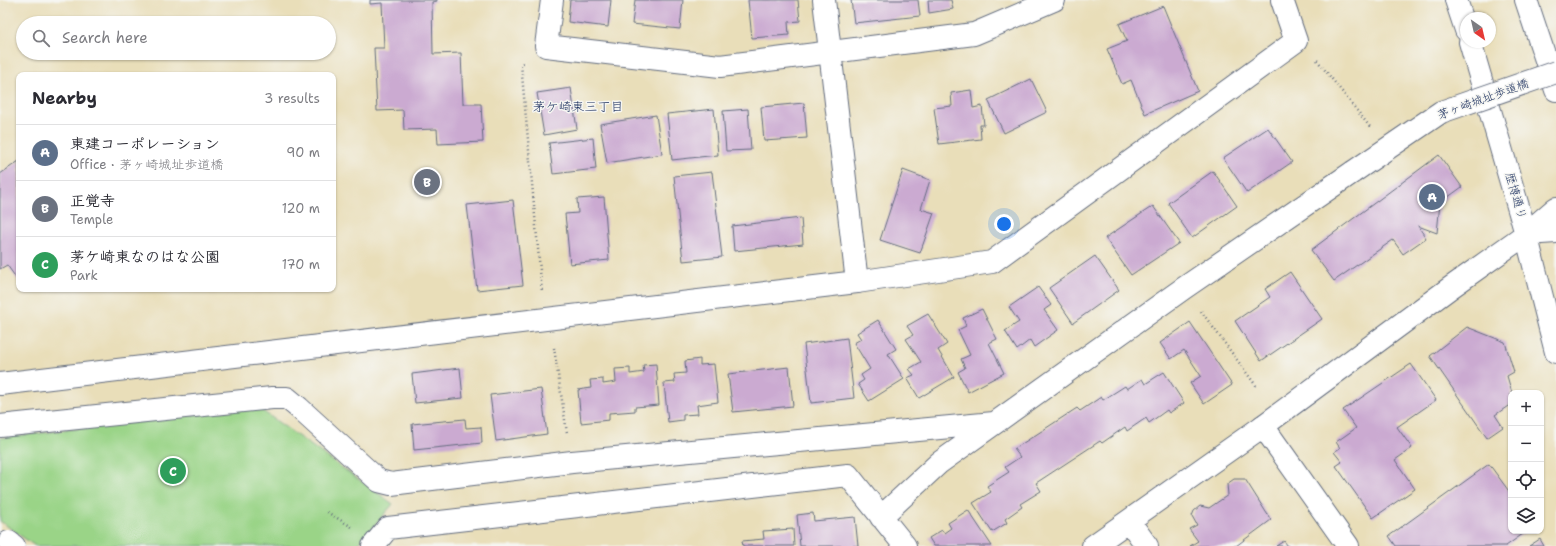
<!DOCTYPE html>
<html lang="en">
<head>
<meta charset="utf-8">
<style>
	body { margin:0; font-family:"Shantell Sans","Klee One",sans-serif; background:#f2f2f3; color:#2b2b33 }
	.controls { position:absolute; right:12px; bottom:12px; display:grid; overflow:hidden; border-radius:8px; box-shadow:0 1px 3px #0004 }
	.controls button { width:36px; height:36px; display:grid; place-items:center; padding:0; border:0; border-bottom:1px solid #e1e1e2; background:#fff; color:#2b2b33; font:20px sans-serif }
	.compass { position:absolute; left:1460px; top:12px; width:36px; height:36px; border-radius:50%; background:#fff; box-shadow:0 1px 3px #0004; rotate:146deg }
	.you { position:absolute; left:1004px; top:224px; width:14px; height:14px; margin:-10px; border:3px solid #fff; border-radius:50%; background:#1a73e8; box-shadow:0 0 0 6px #1a73e833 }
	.badge { display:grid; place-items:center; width:26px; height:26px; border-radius:50%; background:#b5179e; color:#fff; font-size:13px; font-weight:700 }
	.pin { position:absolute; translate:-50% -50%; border:2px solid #fff; box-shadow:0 1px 4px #0006 }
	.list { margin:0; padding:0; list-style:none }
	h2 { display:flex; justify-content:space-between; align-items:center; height:52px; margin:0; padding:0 16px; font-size:17px }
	h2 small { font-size:13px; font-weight:400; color:#7c7c81 }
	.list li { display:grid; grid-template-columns:26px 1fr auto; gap:12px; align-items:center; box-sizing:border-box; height:56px; padding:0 16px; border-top:1px solid #e1e1e2 }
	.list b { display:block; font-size:15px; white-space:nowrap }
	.list p { margin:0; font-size:13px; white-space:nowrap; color:#7c7c81 }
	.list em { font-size:13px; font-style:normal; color:#7c7c81 }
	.icon { flex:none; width:22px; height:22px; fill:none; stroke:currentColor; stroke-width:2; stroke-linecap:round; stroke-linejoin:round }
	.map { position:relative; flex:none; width:1556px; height:546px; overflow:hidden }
	.search { position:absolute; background:#fff; box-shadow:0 1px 3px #0004; left:16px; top:16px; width:320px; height:44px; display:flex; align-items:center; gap:10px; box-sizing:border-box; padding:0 14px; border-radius:22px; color:#7c7c81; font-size:15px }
	.panel { position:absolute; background:#fff; box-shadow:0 1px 3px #0004; left:16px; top:72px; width:320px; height:220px; border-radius:8px }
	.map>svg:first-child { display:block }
	.green { fill:#9ad487; stroke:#5a8272 }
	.building { fill:#cbaad1 }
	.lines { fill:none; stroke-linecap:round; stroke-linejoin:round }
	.street-casing { stroke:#636c7e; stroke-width:24 }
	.secondary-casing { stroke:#636c7e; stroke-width:24 }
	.path { stroke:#636c7e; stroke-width:2.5; stroke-dasharray:1 3; stroke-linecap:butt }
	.street { stroke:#fff; stroke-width:22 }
	.secondary { stroke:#fff; stroke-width:22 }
	.street-bridge-casing { stroke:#636c7e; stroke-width:24; stroke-linecap:butt }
	.street-bridge { stroke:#fff; stroke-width:22 }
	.labels { text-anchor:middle; stroke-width:3; stroke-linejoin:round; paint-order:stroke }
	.street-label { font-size:12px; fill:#1b2f5e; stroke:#f6f6f2 }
	.neighbourhood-label { font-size:13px; fill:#1b2f5e; stroke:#f6f6f2 }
</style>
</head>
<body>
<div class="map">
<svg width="1556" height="546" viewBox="0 0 1556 546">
	<rect width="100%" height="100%" fill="#f6f6f2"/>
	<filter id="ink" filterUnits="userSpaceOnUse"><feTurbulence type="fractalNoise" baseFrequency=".025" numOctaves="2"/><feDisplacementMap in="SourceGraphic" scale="8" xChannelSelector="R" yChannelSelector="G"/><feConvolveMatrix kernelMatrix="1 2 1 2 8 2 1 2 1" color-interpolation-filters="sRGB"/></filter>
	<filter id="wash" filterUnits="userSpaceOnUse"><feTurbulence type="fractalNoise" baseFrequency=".012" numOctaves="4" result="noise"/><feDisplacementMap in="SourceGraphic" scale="16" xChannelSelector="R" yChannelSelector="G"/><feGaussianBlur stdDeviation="0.9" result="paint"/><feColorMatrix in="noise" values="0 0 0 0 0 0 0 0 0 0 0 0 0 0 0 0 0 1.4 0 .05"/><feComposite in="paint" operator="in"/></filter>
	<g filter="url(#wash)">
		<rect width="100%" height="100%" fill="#e9deb9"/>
		<path class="green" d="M257 407 393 504 357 546H35L0 521V438Z"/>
		<g id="blocks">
			<path class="building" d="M370 0H437V1L432 2 433 54 461 53 463 104H481L483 142 438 144 437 129 404 130 403 110 377 111 374 48H384L382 3 370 4Z
				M570 0H611L608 27 568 22Z
				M635 0H683L680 29 632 24Z
				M748 0H798L800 21 788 22 789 35 752 38Z
				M851 0H918L920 16 854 23Z
				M928 0H951L953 9 929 13Z
				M1163 6 1198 91 1145 114 1131 80 1122 84 1107 49 1127 41 1119 24Z
				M1031 79 1047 112 1004 133 988 100Z
				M571 88 577 129 544 135 537 93Z
				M971 90 973 108 982 106 984 125H980L981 139 939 144 934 108 952 106 951 93Z
				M804 103 807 138 764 141 761 107Z
				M714 109 718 155 672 160 667 114Z
				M748 109 751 150 726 151 723 111Z
				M656 115 662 154 607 163 600 124Z
				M1268 128 1292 162 1247 193 1223 158Z
				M593 138 596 169 553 174 549 143Z
				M1439 155 1462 187 1440 203 1437 233 1418 226 1426 238 1403 254 1393 240 1334 281 1311 250Z
				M19 161V282L7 265 0 269V174Z
				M903 170 930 180 921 209 934 213 920 253 880 240Z
				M1213 171 1237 206 1192 238 1168 203Z
				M712 172 722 257 683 261 674 176Z
				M604 197 609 260 570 264 565 214 578 213 577 199Z
				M513 200 523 285 477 290 467 205Z
				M1153 206 1179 243 1131 275 1105 238Z
				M801 218 803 244 734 251 732 226Z
				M1095 256 1119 290 1073 323 1049 288Z
				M1290 272 1322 319 1261 361 1235 321 1270 297 1265 289Z
				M1038 287 1051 305 1044 310 1058 330 1034 347 1030 340 1017 350 1005 331 1019 322 1009 307Z
				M982 309 997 339 989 343 1004 373 968 392 958 372 965 368 961 359 970 355 958 330 966 326 963 318Z
				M928 314 947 344 938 350 954 377 919 398 907 378 914 375 909 369 921 362 906 339 913 335 907 326Z
				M878 320 896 349 888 354 904 379 869 401 858 384 864 380 861 375 870 369 854 343 861 339 857 333Z
				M1190 322 1232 385 1204 404 1190 383 1201 376 1184 350 1171 359 1160 343Z
				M1467 327 1505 342 1514 372 1507 376 1512 393H1511V404L1495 415 1503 427 1487 438 1430 356Z
				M847 338 854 398 811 403 804 344Z
				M700 359V365L714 364 718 402 697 405 698 414 683 415V420L668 422 664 383 675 382 674 374 686 373 685 361Z
				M656 364 659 405 635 407V411L609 413V420L581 423 578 390 591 388 590 380 603 379V384L616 382 615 369 630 368V374L644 372 643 365Z
				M1411 364 1436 400 1397 427 1412 448 1395 460 1415 489 1373 518 1336 466 1342 462 1334 452 1340 448 1336 442 1356 428 1343 410Z
				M789 367 793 406 733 412 728 374Z
				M460 368 463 398 415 403 412 374Z
				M1164 372 1184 403 1169 413 1167 410 1149 423 1146 418 1127 431 1125 427 1102 443 1100 441 1036 483 1041 491 1020 504 1022 507 1005 519 1007 523 992 532 973 503 991 492 987 486 1009 472 1005 467 1020 457 1014 449 1077 408 1080 411 1101 397 1103 400 1125 386 1127 389 1142 379 1145 384Z
				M541 389 547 434 496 441 490 395Z
				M465 419 466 428 481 427 482 443 414 450 412 424Z
				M1489 464 1511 494V531H1527L1506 546H1396L1389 536Z
				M1234 479H1245L1271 520 1236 546H1190L1198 541 1189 529 1197 525 1192 516 1194 511 1200 506 1209 508 1228 495 1227 484Z
				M968 510 992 546H934L929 538 942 530 944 533 951 528 948 523Z
				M813 513 814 521 855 517 858 546H800L797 515Z
				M793 529 794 546H743L742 541 764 539 763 531Z
				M1540 539 1544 546H1529Z
				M1284 541 1288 546H1276Z"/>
		</g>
	</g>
	<g filter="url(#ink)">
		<use href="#blocks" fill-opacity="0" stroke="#636c7e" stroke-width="1"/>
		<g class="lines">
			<defs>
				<path id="street" d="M552 0 546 46 720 66 974 34 1054 0
					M857 282 992 262 1296 41 1282 0
					M0 426 272 398H287L299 408 379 481 391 484 572 462 994 423
					M881 517 939 463 1184 288 1353 172
					M1129 521 1147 546
					M9 542 14 546
					M373 546 388 528 848 475 905 546
					M1093 546 1263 426"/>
				<path id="secondary" d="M1456 0 1466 30
					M1526 0 1556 90
					M1470 42 1526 234 1556 352
					M1526 234 1556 232
					M0 384 857 282 824 0
					M1348 546 1263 426 1450 288 1526 234 1556 208"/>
			</defs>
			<use href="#street" class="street-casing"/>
			<use href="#secondary" class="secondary-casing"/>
			<path class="path" d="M1317 60 1370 127
				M523 63 521 64 542 292
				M1201 311 1257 387
				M554 348 567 433
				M327 512 352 527"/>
			<use href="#street" class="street"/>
			<use href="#secondary" class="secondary"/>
			<defs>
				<path id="street-bridge" d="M1353 172 1441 112 1556 72"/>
			</defs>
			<use href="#street-bridge" class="street-bridge-casing"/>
			<use href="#street-bridge" class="street-bridge"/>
		</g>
	</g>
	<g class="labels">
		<g class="street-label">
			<text transform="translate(1483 99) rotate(-20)" y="4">茅ヶ崎城址歩道橋</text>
			<text transform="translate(1516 196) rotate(74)" y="4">歴博通り</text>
		</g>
		<g class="neighbourhood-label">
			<text x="578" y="111">茅ケ崎東三丁目</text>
		</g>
	</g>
</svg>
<div class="controls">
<button>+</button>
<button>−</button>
<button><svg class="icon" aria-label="locate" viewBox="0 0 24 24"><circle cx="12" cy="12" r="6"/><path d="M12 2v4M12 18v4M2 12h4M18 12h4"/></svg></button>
<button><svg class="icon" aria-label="layers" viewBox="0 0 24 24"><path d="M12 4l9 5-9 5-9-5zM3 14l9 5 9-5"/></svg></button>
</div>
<svg class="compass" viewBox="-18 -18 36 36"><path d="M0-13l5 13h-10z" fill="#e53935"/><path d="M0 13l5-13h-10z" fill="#7c7c81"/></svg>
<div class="you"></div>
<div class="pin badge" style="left:1432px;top:197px;background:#5c6f8a">A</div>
<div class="pin badge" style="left:427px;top:182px;background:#6b7280">B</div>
<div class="pin badge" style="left:173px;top:471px;background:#2e9e5b">C</div>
<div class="search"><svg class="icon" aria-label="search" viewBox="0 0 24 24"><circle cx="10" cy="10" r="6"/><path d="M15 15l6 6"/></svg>Search here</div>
<section class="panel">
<h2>Nearby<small>3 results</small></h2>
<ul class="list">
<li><span class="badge" style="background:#5c6f8a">A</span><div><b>東建コーポレーション</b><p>Office · 茅ヶ崎城址歩道橋</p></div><em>90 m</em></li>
<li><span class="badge" style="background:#6b7280">B</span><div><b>正覚寺</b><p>Temple</p></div><em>120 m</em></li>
<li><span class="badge" style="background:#2e9e5b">C</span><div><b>茅ケ崎東なのはな公園</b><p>Park</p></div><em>170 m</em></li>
</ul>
</section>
</div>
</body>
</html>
